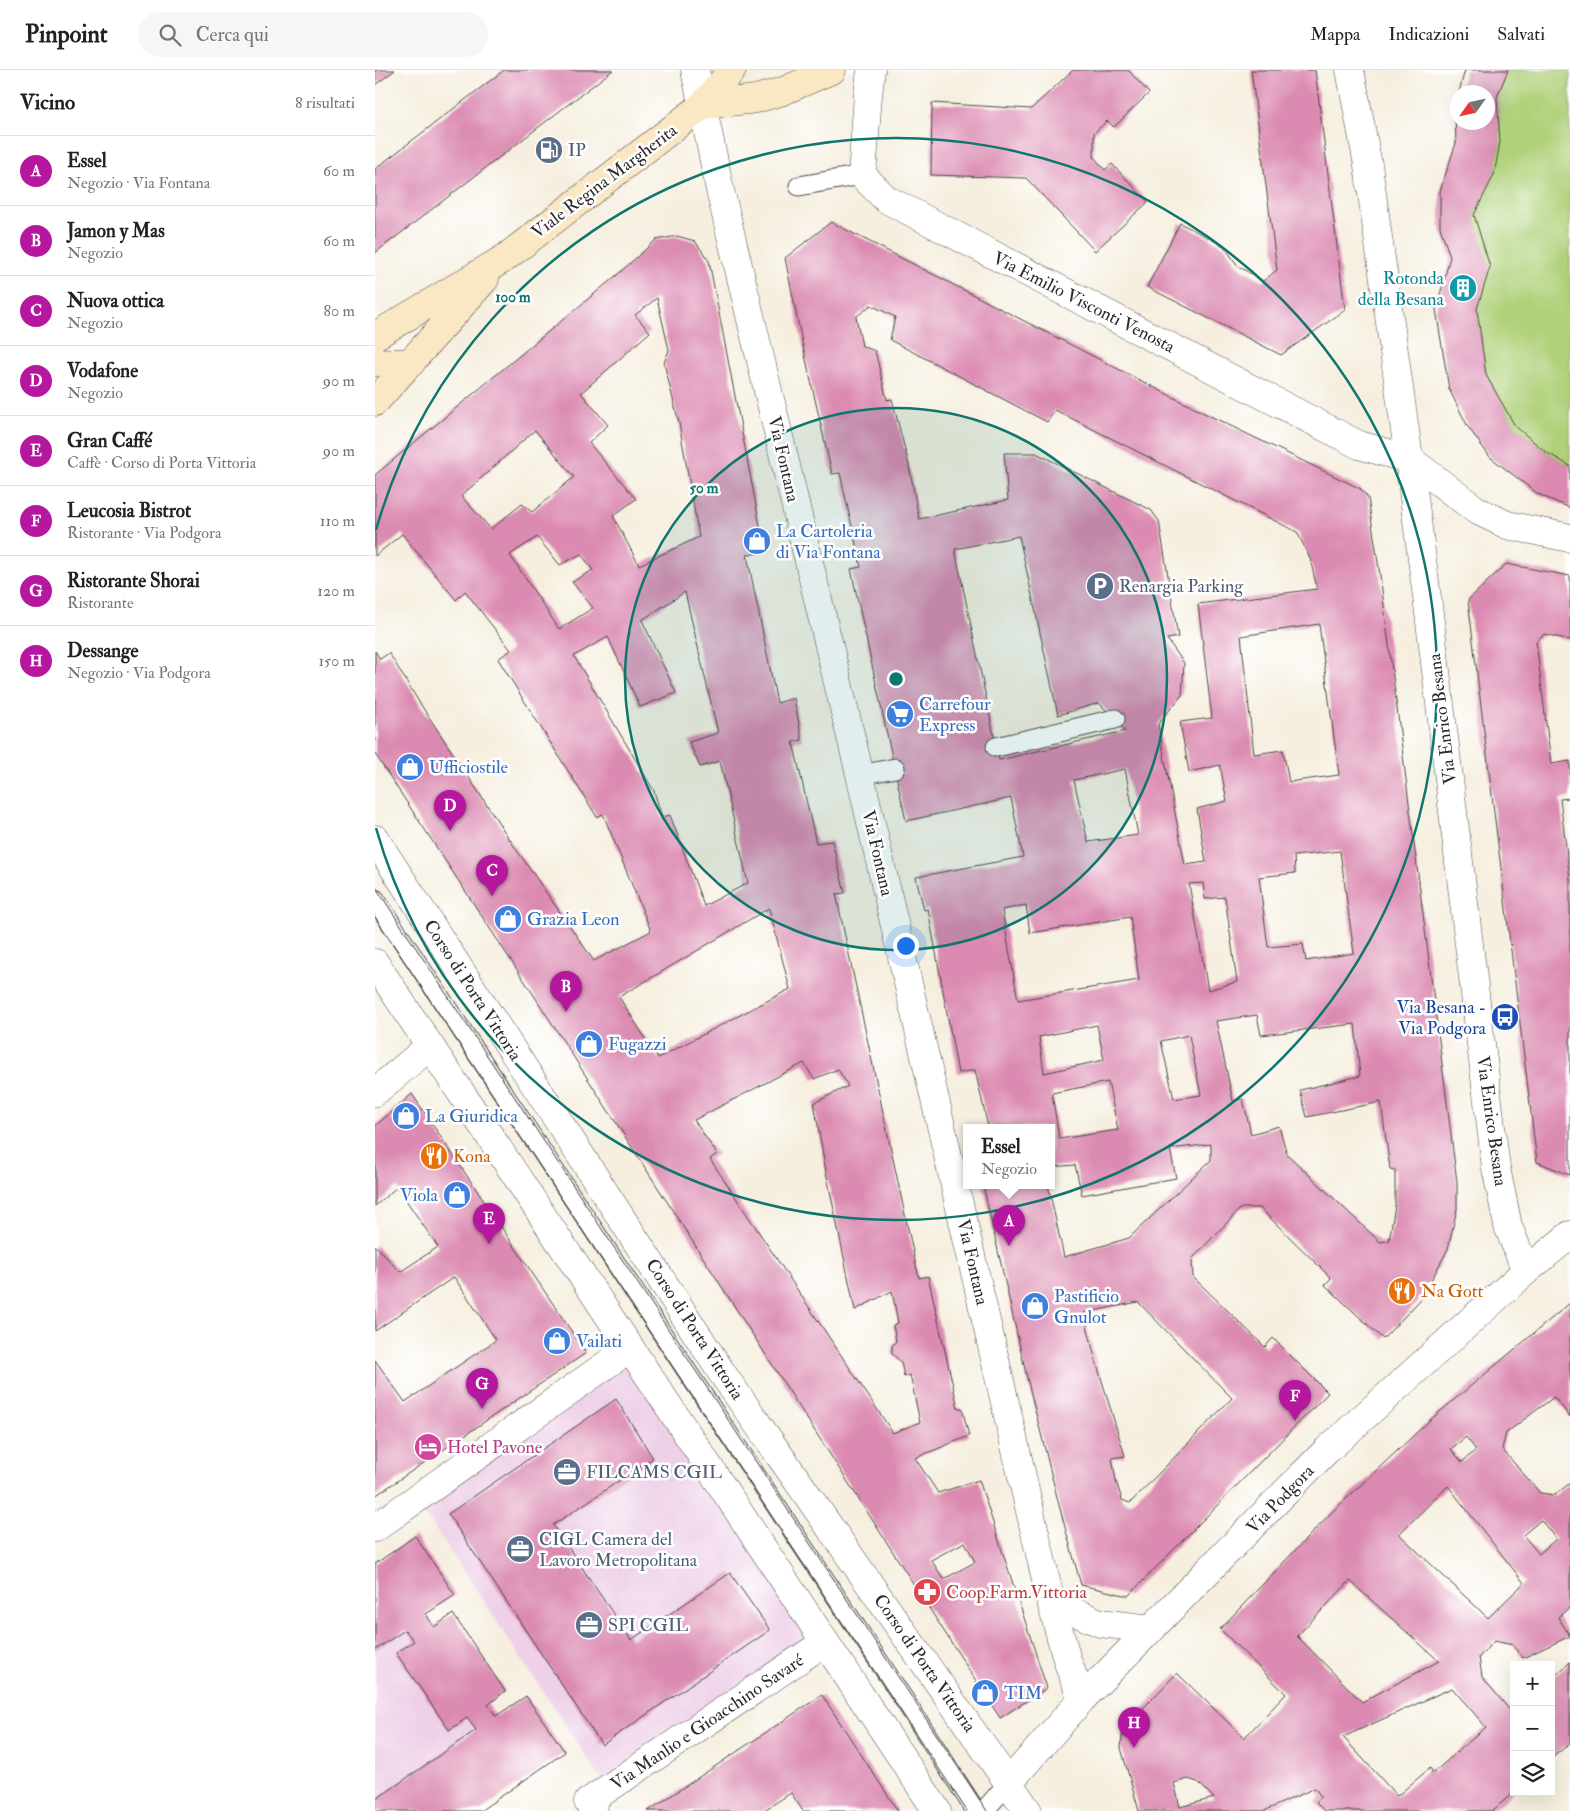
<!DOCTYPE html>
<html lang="it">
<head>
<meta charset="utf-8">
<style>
	body { margin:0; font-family:"IM FELL Double Pica",serif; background:#f6f6f6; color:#222 }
	.controls { position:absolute; right:15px; bottom:15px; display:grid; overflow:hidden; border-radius:0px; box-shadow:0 5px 20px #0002 }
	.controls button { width:45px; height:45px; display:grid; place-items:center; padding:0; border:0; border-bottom:1px solid #e0e0e0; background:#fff; color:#222; font:25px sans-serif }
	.compass { position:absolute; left:1075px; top:15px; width:45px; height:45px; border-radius:50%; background:#fff; box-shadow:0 5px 20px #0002; rotate:236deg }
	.you { position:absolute; left:530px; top:875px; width:18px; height:18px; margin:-12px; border:4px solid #fff; border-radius:50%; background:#1a73e8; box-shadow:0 0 0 8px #1a73e833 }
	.badge { display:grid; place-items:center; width:32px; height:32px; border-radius:50%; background:#b5179e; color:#fff; font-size:16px; font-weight:700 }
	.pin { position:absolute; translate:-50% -41px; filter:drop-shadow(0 1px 2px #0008) }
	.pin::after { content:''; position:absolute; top:26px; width:18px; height:15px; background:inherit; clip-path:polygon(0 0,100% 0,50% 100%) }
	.popup { position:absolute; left:588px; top:1054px; width:92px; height:65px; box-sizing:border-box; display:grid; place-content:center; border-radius:0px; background:#fff; filter:drop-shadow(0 1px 4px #0005); font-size:16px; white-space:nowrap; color:#767676 }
	.popup b { font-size:19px; color:#222 }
	.popup::after { content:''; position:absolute; left:50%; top:100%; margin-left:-10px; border:10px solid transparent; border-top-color:#fff }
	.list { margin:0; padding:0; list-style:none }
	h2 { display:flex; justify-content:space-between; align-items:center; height:65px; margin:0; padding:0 20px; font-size:21px }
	h2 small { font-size:16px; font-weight:400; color:#767676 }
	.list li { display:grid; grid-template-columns:32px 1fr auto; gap:15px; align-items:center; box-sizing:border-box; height:70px; padding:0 20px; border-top:1px solid #e0e0e0 }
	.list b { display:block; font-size:19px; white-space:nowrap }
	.list p { margin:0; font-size:16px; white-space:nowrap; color:#767676 }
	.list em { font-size:16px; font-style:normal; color:#767676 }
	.icon { flex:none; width:28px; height:28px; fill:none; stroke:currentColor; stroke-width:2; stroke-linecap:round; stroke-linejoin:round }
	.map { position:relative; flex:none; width:1195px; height:1741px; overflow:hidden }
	header { display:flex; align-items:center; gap:30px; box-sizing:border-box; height:70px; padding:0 25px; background:#fff; border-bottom:1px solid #e0e0e0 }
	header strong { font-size:24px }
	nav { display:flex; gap:28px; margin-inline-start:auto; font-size:18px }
	.search { width:350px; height:45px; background:#f6f6f6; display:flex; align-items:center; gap:12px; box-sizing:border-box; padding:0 18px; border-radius:28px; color:#767676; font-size:19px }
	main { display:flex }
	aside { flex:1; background:#fff }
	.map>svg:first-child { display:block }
	.built { fill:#eed0e8 }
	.green { fill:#b0d17a; stroke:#6e7e52 }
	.building { fill:#db8ab1; fill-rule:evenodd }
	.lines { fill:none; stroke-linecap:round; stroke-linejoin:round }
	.service-casing { stroke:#494846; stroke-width:21 }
	.minor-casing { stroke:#494846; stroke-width:29 }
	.tertiary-casing { stroke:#494846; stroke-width:29 }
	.secondary-casing { stroke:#494846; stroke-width:29 }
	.service { stroke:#fff; stroke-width:19 }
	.minor { stroke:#fff; stroke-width:28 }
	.tertiary { stroke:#fff; stroke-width:28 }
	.secondary { stroke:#fae7c3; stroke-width:28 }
	.tram { stroke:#2b2b2b; stroke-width:1 }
	.ring { fill:none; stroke:#0f766e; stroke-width:2.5 }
	.labels { text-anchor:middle; stroke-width:5; stroke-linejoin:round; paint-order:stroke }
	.service-label { font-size:18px; fill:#4e5e75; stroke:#fff; text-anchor:start }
	.street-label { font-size:18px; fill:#2b2b2b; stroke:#fff }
	.culture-label { font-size:18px; fill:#0d838f; stroke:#fff; text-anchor:end }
	.shop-label { font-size:18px; fill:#366cbe; stroke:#fff; text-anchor:start }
	.transit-label { font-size:18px; fill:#164399; stroke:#fff; text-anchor:end }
	.food-label { font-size:18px; fill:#c56008; stroke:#fff; text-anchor:start }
	.hotel-label { font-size:18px; fill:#b23c85; stroke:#fff; text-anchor:start }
	.health-label { font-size:18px; fill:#be3a42; stroke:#fff; text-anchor:start }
	.centre { fill:#0f766e; stroke:#fff; stroke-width:2.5 }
	.ring-label { font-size:15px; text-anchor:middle; font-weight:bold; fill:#0f766e; stroke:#fff; stroke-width:5; stroke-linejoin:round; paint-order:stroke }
</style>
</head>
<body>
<header>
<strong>Pinpoint</strong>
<div class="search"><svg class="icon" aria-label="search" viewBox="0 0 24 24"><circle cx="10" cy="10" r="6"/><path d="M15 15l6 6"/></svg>Cerca qui</div>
<nav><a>Mappa</a><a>Indicazioni</a><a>Salvati</a></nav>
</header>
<main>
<aside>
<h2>Vicino<small>8 risultati</small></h2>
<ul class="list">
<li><span class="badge">A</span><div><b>Essel</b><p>Negozio · Via Fontana</p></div><em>60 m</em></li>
<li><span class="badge">B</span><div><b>Jamon y Mas</b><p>Negozio</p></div><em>60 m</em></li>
<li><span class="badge">C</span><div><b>Nuova ottica</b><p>Negozio</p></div><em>80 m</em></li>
<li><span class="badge">D</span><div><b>Vodafone</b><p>Negozio</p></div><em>90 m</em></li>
<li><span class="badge">E</span><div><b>Gran Caffé</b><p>Caffè · Corso di Porta Vittoria</p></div><em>90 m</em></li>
<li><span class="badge">F</span><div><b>Leucosia Bistrot</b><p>Ristorante · Via Podgora</p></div><em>110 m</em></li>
<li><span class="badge">G</span><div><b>Ristorante Shorai</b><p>Ristorante</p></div><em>120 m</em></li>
<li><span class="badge">H</span><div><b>Dessange</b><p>Negozio · Via Podgora</p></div><em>150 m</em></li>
</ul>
</aside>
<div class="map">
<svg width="1195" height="1741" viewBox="0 0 1195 1741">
	<rect width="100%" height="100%" fill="#fff"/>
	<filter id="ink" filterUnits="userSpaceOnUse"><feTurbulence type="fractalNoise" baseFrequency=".02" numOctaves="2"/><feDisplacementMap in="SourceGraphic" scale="10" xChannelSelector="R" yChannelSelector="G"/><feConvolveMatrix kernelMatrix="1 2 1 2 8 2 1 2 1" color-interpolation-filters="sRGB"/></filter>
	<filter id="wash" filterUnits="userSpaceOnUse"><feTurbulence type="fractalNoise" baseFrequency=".0096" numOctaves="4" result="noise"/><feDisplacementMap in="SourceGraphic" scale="20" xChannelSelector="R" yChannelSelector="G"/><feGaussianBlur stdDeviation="1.12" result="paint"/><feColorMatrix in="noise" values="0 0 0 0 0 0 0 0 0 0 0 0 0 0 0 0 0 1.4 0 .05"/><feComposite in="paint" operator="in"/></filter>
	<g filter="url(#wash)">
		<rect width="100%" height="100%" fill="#f6efdf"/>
		<path class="built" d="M256 1280 450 1567 230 1715 56 1452 37 1434Z
			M40 1466 80 1525 51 1544 59 1556 78 1544 130 1621 113 1634 121 1646 151 1626 190 1682 105 1741H0V1494Z"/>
		<path class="green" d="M1133 0H1195V396L1171 382 1140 356 1111 305 1102 239 1099 145 1119 105 1125 72 1122 27Z"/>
		<g id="blocks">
			<path class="building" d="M0 0H20L0 15Z
				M129 0H238L0 183V99Z
				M698 0H753L774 23 739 57 732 51 719 63V87L730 100 737 94 773 132 720 181 651 108 556 105 557 33 656 39Z
				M876 0H940L970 240 906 285 772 217 805 153 849 176 863 196 888 211 902 200Z
				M1090 0H1133L1122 27 1125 72 1119 105 1099 145 1115 197 1102 239 1111 305 1140 356 1171 382 1195 396V438L1163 424 1115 387 1093 357 1074 319 1061 240 1075 187 1065 157V121L1081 73 1080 38 1082 31V52H1112V22H1084Z
				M456 152 831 344 986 419 993 428 1006 512 1082 1112V1139L1073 1179 1046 1229 1008 1269 950 1215 956 1208 885 1138H866L817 1189 818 1207 890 1277 898 1268 953 1323 753 1526 706 1515 685 1439 652 1308 608 1115H673L689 1187 754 1168 836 1090V1074L795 1079 801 1108 707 1125 700 1095 676 1097V1057H613L600 1000 583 1003 553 839 549 840 541 807 648 787 636 728 531 751 476 499 486 497 465 403 457 404 427 272 410 188ZM496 235 520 247 515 270 672 352 680 340 922 462 935 488 942 519 823 534 837 648 805 652 814 702 845 695 852 731 822 739 831 792 810 795 783 654 807 625 809 593 792 569 803 567 784 451 776 440 661 383H629L633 430 544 449 534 395 517 329 512 330 500 281 487 276 481 247ZM644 466 683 645 724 633 740 649 750 661 624 690 580 479ZM944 554 964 705 914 712 908 680 879 684 866 566ZM750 699 763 765 713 772 699 710ZM965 781 979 883 931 891 928 874 893 877 884 807 920 803 919 786ZM828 813 830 829 850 827 862 912 833 920 814 814ZM651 835 655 863 755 847 764 910 643 930 627 840ZM882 945 886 965 980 954 985 1006 925 1020 932 1047 1006 1032 1015 1099 1020 1100V1136L1014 1171 1005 1172 912 1084 904 1056 876 1064 868 1029 858 1031 841 951ZM722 955 729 990 669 1003 664 967ZM814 965 826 1025 799 1029 786 971ZM733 1012 743 1060 684 1069 677 1023ZM763 1232 857 1328 755 1433 747 1430 741 1411 737 1388 750 1386 720 1288 709 1243Z
				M302 166 320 171 334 191 390 482 372 485 402 633 419 628 427 670 418 672 441 773 457 771 470 823 461 824 540 1191 544 1208 553 1206 583 1338H587L594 1366 540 1388 563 1423 604 1410 672 1618 625 1648 160 927 0 684V581L5 589 14 583 44 632 141 779 219 891 276 861 228 744 222 747 123 589 136 580 90 521 81 530 27 464 0 486V405L242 205 281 170ZM282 228 294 280 289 293 304 353 324 467 264 495 238 446 261 429 214 373 233 355 206 323 275 262 260 245ZM160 360 199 407 157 442 147 434 116 459 86 426ZM162 467 185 495 206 484 218 500 197 512 218 538 184 559 135 485ZM310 522 343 663 314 672 325 697 345 691 373 813 329 836 295 745 287 747 279 721 199 586 233 567 265 637 301 623 267 550ZM394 838 415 919 283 988 244 927ZM429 993 439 1009 463 999 473 1016 439 1033 451 1102 480 1240 517 1221 523 1253 518 1255 521 1271 517 1276V1284L526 1292 529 1307 535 1305 545 1352 518 1363 335 1089 342 1084 319 1050ZM590 1472 600 1492 569 1509 556 1490Z
				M1131 494 1195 506V570L1169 564 1161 571 1176 694 1195 691V728L1185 729 1195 809V1105L1162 1092 1093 530Z
				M37 1024 211 1283 0 1426V1290L30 1332 121 1270 79 1207 0 1261V1175L25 1202 63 1177 22 1117 0 1136V1056Z
				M1195 1233V1347L1179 1327 1131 1363 1127 1379 1165 1423 1180 1425 1195 1413V1537L1183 1547 1195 1566 1148 1588 1138 1575 1119 1571 1104 1587 1107 1607 1139 1645V1722L1117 1741H949L941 1732 946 1727 940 1718 889 1741H764L746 1678 748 1659 802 1603 869 1668 911 1624 845 1559 955 1444 1055 1350ZM1091 1367 1101 1380 1087 1392 1076 1379ZM1073 1416 1149 1513 1113 1548 1024 1464ZM1166 1450 1181 1469 1164 1484 1148 1465ZM975 1511 1064 1591 987 1632 922 1566ZM1077 1618 1111 1657 1058 1703 1055 1698 1022 1726 968 1667ZM813 1709 823 1712 839 1728 805 1737 799 1713Z
				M241 1329 278 1388 178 1455 256 1570 355 1503 395 1560 227 1675 73 1444Z
				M40 1466 80 1525 51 1544 59 1557 78 1544 130 1621 113 1635 121 1646 151 1626 190 1682 105 1741H0V1730L101 1660 92 1648 74 1660 21 1583 39 1571 30 1560 0 1580V1494Z
				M1195 1592V1673L1176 1689V1610Z
				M447 1625 523 1741H428L416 1723 388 1741H273Z"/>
		</g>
	</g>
	<g filter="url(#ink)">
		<use href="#blocks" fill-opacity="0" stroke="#494846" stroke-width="1"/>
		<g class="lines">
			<defs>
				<path id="service" d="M424 116 487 105
					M621 677 740 649
					M485 705 520 698
					M0 829 530 1631 601 1741
					M609 1741 634 1712"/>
				<path id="minor" d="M320 0 345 120 485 705 676 1532 693 1593 707 1629
					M496 0 493 25 487 105 511 129 984 375 1034 389 1101 440 1132 455 1195 468
					M975 0 993 95 1034 389 1053 535 1121 1098 1133 1156 1151 1201
					M0 1022 55 976
					M0 1458 255 1278
					M676 1532 725 1553 777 1559
					M634 1712 707 1629 952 1380 1151 1201 1195 1165
					M219 1741 213 1732 450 1572"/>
				<path id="tertiary" d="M0 769 347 1303 653 1741
					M0 893 562 1741"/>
				<path id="secondary" d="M328 35 381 29 408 21 457 0
					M0 266 130 188 328 35 357 0
					M0 292 36 293
					M0 332 110 209"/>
			</defs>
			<use href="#service" class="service-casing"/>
			<use href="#minor" class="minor-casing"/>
			<use href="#tertiary" class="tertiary-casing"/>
			<use href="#secondary" class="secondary-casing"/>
			<use href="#service" class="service"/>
			<use href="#minor" class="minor"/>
			<use href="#tertiary" class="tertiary"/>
			<use href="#secondary" class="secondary"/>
			<path class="tram" d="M0 816 612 1741
				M0 847 592 1741"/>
		</g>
	</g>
	<circle cx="521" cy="609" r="271" fill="#0f766e" fill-opacity=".12"/>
	<g class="ring">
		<circle cx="521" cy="609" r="271"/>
		<path d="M1 460A541 541 0 1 1 1 758"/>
	</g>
	<defs>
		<symbol id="fuel-disc" viewBox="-11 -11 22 22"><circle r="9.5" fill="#5c6f8a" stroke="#fff"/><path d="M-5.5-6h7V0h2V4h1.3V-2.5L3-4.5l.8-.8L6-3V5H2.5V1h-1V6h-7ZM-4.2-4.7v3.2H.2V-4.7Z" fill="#fff"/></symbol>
		<symbol id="building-disc" viewBox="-11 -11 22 22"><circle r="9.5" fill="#0f9aa8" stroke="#fff"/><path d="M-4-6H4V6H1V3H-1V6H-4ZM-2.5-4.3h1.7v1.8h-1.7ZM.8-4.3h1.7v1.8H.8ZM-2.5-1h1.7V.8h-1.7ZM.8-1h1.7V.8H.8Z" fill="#fff"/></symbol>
		<symbol id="shop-disc" viewBox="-11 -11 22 22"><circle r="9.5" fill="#3f7fe0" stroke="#fff"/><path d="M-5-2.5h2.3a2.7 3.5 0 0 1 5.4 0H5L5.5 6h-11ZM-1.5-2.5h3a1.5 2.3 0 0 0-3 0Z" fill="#fff"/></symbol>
		<symbol id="parking-disc" viewBox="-11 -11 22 22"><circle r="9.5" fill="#5c6f8a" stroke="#fff"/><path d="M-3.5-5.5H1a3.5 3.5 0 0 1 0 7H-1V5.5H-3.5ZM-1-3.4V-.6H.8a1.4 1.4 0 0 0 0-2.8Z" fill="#fff"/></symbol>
		<symbol id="supermarket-disc" viewBox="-11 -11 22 22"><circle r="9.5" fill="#3f7fe0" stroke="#fff"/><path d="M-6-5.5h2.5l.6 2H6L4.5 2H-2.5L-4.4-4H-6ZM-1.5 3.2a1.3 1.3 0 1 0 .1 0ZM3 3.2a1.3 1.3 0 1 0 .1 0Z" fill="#fff"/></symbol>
		<symbol id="bus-disc" viewBox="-11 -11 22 22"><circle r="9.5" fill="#1a4fb4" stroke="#fff"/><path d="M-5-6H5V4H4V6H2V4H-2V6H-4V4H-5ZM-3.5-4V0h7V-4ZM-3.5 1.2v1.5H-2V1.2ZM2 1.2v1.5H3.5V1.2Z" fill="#fff"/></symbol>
		<symbol id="restaurant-disc" viewBox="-11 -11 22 22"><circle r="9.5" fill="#e8710a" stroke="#fff"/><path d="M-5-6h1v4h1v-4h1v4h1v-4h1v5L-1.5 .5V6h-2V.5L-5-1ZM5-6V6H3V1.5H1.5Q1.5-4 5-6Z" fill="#fff"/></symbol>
		<symbol id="hotel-disc" viewBox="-11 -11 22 22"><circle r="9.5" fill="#d1479c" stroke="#fff"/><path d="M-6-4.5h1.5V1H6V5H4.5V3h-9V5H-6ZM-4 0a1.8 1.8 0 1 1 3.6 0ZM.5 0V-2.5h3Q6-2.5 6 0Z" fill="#fff"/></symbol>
		<symbol id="office-disc" viewBox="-11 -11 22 22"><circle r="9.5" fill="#5c6f8a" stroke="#fff"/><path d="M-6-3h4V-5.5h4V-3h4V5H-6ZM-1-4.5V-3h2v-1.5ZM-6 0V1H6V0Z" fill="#fff"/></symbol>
		<symbol id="pharmacy-disc" viewBox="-11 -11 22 22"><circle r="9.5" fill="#e0444e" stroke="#fff"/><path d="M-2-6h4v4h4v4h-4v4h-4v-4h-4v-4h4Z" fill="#fff"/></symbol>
	</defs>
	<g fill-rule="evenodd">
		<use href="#fuel-disc" x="158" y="64" width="32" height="32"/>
		<use href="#building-disc" x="1072" y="202" width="32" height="32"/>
		<use href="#shop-disc" x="366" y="455" width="32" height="32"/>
		<use href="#parking-disc" x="709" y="500" width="32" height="32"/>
		<use href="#supermarket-disc" x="509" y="628" width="32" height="32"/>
		<use href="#shop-disc" x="19" y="681" width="32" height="32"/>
		<use href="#shop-disc" x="117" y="833" width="32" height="32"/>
		<use href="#bus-disc" x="1114" y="931" width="32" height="32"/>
		<use href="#shop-disc" x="198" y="958" width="32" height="32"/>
		<use href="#shop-disc" x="15" y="1030" width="32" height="32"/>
		<use href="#restaurant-disc" x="43" y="1070" width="32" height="32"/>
		<use href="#shop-disc" x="66" y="1109" width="32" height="32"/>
		<use href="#restaurant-disc" x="1011" y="1205" width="32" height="32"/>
		<use href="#shop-disc" x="644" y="1220" width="32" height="32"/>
		<use href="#shop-disc" x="166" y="1255" width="32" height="32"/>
		<use href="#hotel-disc" x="37" y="1361" width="32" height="32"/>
		<use href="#office-disc" x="176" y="1386" width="32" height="32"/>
		<use href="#office-disc" x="129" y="1463" width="32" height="32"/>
		<use href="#pharmacy-disc" x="536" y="1506" width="32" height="32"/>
		<use href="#office-disc" x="198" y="1539" width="32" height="32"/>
		<use href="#shop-disc" x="594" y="1607" width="32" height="32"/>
	</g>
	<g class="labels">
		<g class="service-label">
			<text x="193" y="86">IP</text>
			<text x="744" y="522">Renargia Parking</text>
			<text x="211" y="1408">FILCAMS CGIL</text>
			<text x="164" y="1475">CIGL Camera del<tspan x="164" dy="21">Lavoro Metropolitana</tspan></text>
			<text x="233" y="1561">SPI CGIL</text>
		</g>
		<g class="street-label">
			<text transform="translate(229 111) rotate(-37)" y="6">Viale Regina Margherita</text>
			<text transform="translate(709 232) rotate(27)" y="6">Via Emilio Visconti Venosta</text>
			<text transform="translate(409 389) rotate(77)" y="6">Via Fontana</text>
			<text transform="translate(1067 649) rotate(-97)" y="6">Via Enrico Besana</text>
			<text transform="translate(503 783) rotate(77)" y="6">Via Fontana</text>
			<text transform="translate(98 920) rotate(57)" y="6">Corso di Porta Vittoria</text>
			<text transform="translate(1117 1051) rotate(82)" y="6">Via Enrico Besana</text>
			<text transform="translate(598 1192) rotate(77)" y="6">Via Fontana</text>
			<text transform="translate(320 1259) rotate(57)" y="6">Corso di Porta Vittoria</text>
			<text transform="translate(905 1429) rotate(-46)" y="6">Via Podgora</text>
			<text transform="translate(550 1593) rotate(55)" y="6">Corso di Porta Vittoria</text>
			<text transform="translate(332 1652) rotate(-34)" y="6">Via Manlio e Gioacchino Savaré</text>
		</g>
		<g class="culture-label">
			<text x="1069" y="214">Rotonda<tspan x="1069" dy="21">della Besana</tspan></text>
		</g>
		<g class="shop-label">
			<text x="401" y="467">La Cartoleria<tspan x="401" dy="21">di Via Fontana</tspan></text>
			<text x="544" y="640">Carrefour<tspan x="544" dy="21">Express</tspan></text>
			<text x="54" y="703">Ufficiostile</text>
			<text x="152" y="855">Grazia Leon</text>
			<text x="233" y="980">Fugazzi</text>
			<text x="50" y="1052">La Giuridica</text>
			<text x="63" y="1131" text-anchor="end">Viola</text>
			<text x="679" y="1232">Pastificio<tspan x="679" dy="21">Gnulot</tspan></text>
			<text x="201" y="1277">Vailati</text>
			<text x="629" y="1629">TIM</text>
		</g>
		<g class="transit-label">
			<text x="1111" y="943">Via Besana -<tspan x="1111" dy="21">Via Podgora</tspan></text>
		</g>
		<g class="food-label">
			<text x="78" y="1092">Kona</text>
			<text x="1046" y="1227">Na Gott</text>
		</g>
		<g class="hotel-label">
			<text x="72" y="1383">Hotel Pavone</text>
		</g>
		<g class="health-label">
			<text x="571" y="1528">Coop.Farm.Vittoria</text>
		</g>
	</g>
	<circle cx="521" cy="609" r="8" class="centre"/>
	<g class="ring-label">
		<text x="138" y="232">100 m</text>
		<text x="329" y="423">50 m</text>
	</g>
</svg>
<div class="controls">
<button>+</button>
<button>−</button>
<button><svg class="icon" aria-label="layers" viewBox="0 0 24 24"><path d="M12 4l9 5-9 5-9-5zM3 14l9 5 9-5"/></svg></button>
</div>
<svg class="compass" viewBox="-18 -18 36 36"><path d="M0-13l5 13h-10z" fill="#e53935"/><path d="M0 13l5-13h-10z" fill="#767676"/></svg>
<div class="you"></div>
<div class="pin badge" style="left:634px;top:1176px">A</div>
<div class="popup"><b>Essel</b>Negozio</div>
<div class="pin badge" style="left:191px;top:942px">B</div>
<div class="pin badge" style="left:117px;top:826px">C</div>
<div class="pin badge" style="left:75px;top:761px">D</div>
<div class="pin badge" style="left:114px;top:1174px">E</div>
<div class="pin badge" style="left:920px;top:1351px">F</div>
<div class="pin badge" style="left:107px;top:1339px">G</div>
<div class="pin badge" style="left:759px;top:1678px">H</div>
</div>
</main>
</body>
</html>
